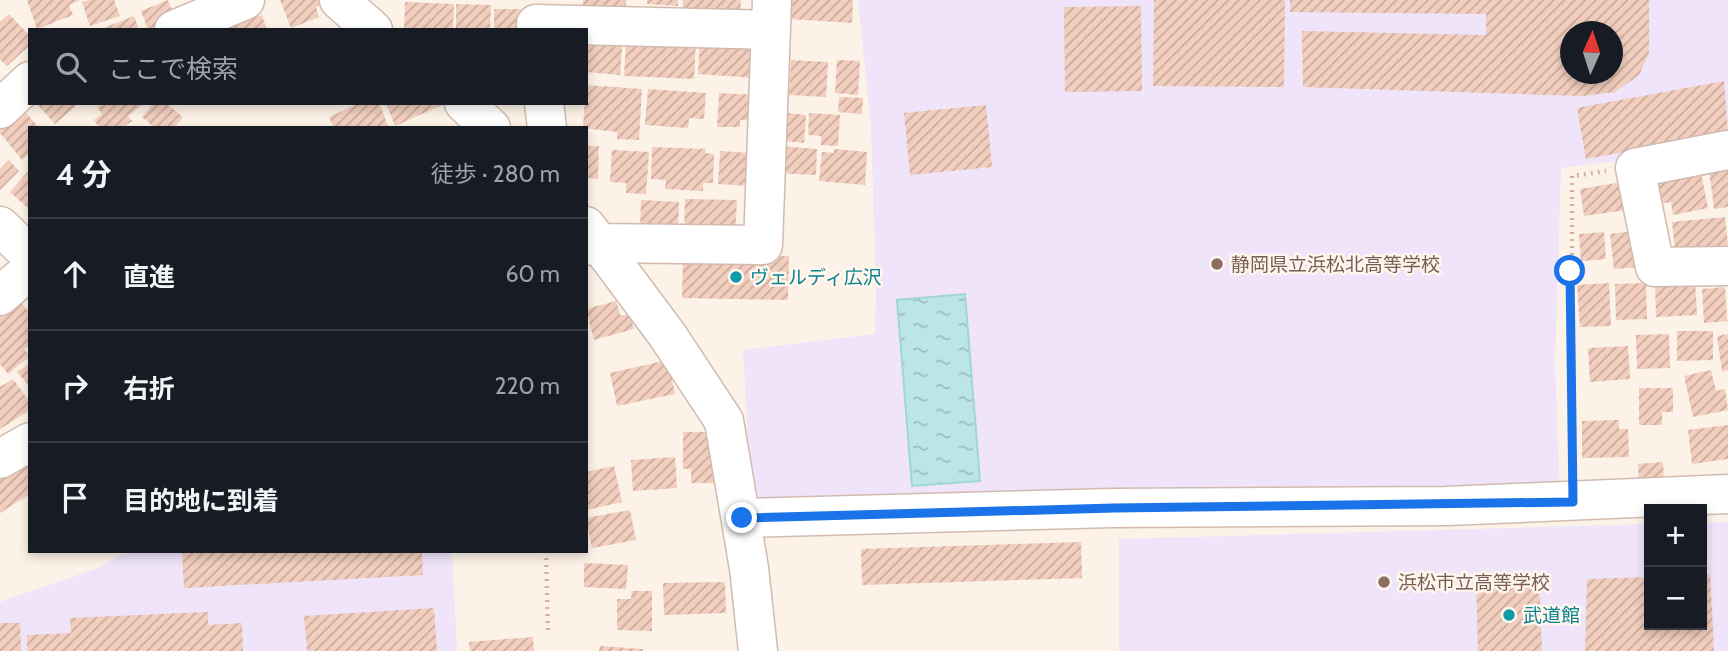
<!DOCTYPE html>
<html lang="ja">
<head>
<meta charset="utf-8">
<style>
	body { margin:0; font-family:Cabin,"Noto Sans JP",sans-serif; background:#20242c; color:#f1f3f6 }
	.controls { position:absolute; right:21px; bottom:21px; display:grid; overflow:hidden; border-radius:0px; box-shadow:0 4px 10px #0003 }
	.controls button { width:63px; height:63px; display:grid; place-items:center; padding:0; border:0; border-bottom:2px solid #363941; background:#171b24; color:#f1f3f6; font:35px sans-serif }
	.compass { position:absolute; left:1560px; top:21px; width:63px; height:63px; border-radius:50%; background:#171b24; box-shadow:0 4px 10px #0003; rotate:3deg }
	.stop { position:absolute; width:21px; height:21px; margin:-16px; border:5px solid #1a73e8; border-radius:50%; background:#fff }
	.stop.end { background:#1a73e8; border-color:#fff; box-shadow:0 2px 7px #0008 }
	.list { margin:0; padding:0; list-style:none }
	h2 { display:flex; justify-content:space-between; align-items:center; height:91px; margin:0; padding:0 28px; font-size:30px }
	h2 small { font-size:23px; font-weight:400; color:#9ea1a6 }
	.list li { display:grid; grid-template-columns:46px 1fr auto; gap:21px; align-items:center; box-sizing:border-box; height:112px; padding:0 28px; border-top:2px solid #363941 }
	.list b { display:block; font-size:26px; white-space:nowrap }
	.list em { font-size:23px; font-style:normal; color:#9ea1a6 }
	.icon { flex:none; width:38px; height:38px; fill:none; stroke:currentColor; stroke-width:2; stroke-linecap:round; stroke-linejoin:round }
	.map { position:relative; flex:none; width:1728px; height:651px; overflow:hidden }
	.search { position:absolute; background:#171b24; box-shadow:0 4px 10px #0003; left:28px; top:28px; width:560px; height:77px; display:flex; align-items:center; gap:18px; box-sizing:border-box; padding:0 24px; border-radius:0px; color:#9ea1a6; font-size:26px }
	.panel { position:absolute; background:#171b24; box-shadow:0 4px 10px #0003; left:28px; top:126px; width:560px; height:427px; border-radius:0px }
	.map>svg:first-child { display:block }
	.education { fill:#efe4f9; fill-rule:evenodd }
	.water { fill:url(#water-ripples); stroke:#a1d6d8; stroke-width:2 }
	.building { fill:url(#building-hatch); fill-rule:evenodd }
	.lines { fill:none; stroke-linecap:round; stroke-linejoin:round }
	.minor-casing { stroke:#d1bbaf; stroke-width:41 }
	.path { stroke:#d7b1a1; stroke-width:4.5; stroke-dasharray:2 5; stroke-linecap:butt }
	.minor { stroke:#fff; stroke-width:38 }
	.route { stroke:#1a73e8; stroke-width:9 }
	.education-dot { fill:#8d6e63; stroke:#fff6ee; stroke-width:2.5 }
	.culture-dot { fill:#0f9aa8; stroke:#fff6ee; stroke-width:2.5 }
	.labels { text-anchor:middle; stroke-width:5; stroke-linejoin:round; paint-order:stroke }
	.education-label { font-size:19px; fill:#785e54; stroke:#fff6ee; text-anchor:start }
	.culture-label { font-size:19px; fill:#0d838f; stroke:#fff6ee; text-anchor:start }
</style>
</head>
<body>
<div class="map">
<svg width="1728" height="651" viewBox="0 0 1728 651">
	<defs>
		<pattern id="water-ripples" width="26" height="14" patternUnits="userSpaceOnUse" patternTransform="scale(1.75)"><rect width="26" height="14" fill="#bbe5e7"/><path d="M2 4q2-2 4 0t4 0M15 11q2-2 4 0t4 0" fill="none" stroke="#9dbcbd"/></pattern>
		<pattern id="building-hatch" width="6" height="6" patternUnits="userSpaceOnUse" patternTransform="scale(1.75)"><rect width="6" height="6" fill="#f2cebe"/><path d="M-1 1l2-2M0 6l6-6M5 7l2-2" fill="none" stroke="#c9aa9c"/></pattern>
	</defs>
	<rect width="100%" height="100%" fill="#fcf2e7"/>
	<path class="education" d="M858 0H1728V146L1561 168 1555 364 1560 496 752 516 743 350 875 334 876 290 871 126ZM1570 32H1612V74H1570Z
		M1728 522V651H1119V539L1649 524V625H1702V523Z
		M127 551H452L457 651H0V602L101 567Z"/>
	<path class="water" d="M965 294 980 481 912 486 897 300Z"/>
	<path class="building" d="M27 0H80L69 5 73 15 37 29Z
		M89 0H114L120 16 90 26 82 2Z
		M168 0 177 25 164 30H148L141 11Z
		M280 0H324L325 3 316 7 319 17 291 28Z
		M583 0H626L625 17 583 8Z
		M647 0H678V6L647 4Z
		M683 0H741L740 17 682 11Z
		M790 0H853L852 23 789 19Z
		M1154 0H1285L1284 87 1153 86Z
		M1290 0H1649V53L1639 75 1615 92 1582 96 1303 87 1302 31 1486 35V14L1290 12ZM1570 32H1612V74H1570Z
		M405 2 454 4 453 30H404Z
		M456 4 491 5 490 30H456Z
		M1141 6 1142 91 1065 92 1064 7Z
		M494 9H521L525 30H494Z
		M9 14 30 36V45L7 66 0 59V22Z
		M262 15 267 30H219V29Z
		M134 16 139 30H107L106 27Z
		M586 32 623 35 620 75 586 72Z
		M700 39 746 42 745 49 759 50 756 78 698 74Z
		M626 41 696 42 694 79 624 76Z
		M791 60 828 62 826 97 789 95Z
		M837 60 860 61 858 95 835 93Z
		M1724 81 1728 133 1586 159 1577 108Z
		M586 85 642 89 639 140 617 139V132L583 128Z
		M648 89 706 93 704 119 689 118 688 128 645 125Z
		M719 93 758 95 757 121 740 120V127H717Z
		M839 97 863 98 862 114 838 112Z
		M36 103H79L55 124Z
		M103 103H145L128 116 132 121 122 128H100L94 120 102 114 97 107Z
		M153 103H166L183 117 174 128H155L142 117Z
		M360 103H379L389 128H334L329 117Z
		M386 103H441L442 105 395 126Z
		M986 105 992 167 910 175 904 113Z
		M23 109 39 128H30V153L22 160 0 133V127Z
		M787 113 806 115 804 143 785 141Z
		M809 113 840 115 838 146 821 145V136L808 135Z
		M586 146H599L598 179 586 178Z
		M777 146 817 149 816 175 776 173Z
		M652 147 706 149 705 153 714 154 713 183H703V191L665 189 666 180 651 179Z
		M834 149 867 152 865 185 819 181 822 152 834 153Z
		M612 150 649 152 646 194 626 193V183L610 182Z
		M720 151 750 153 748 186 718 184Z
		M9 160 19 171 0 190V169Z
		M1700 168 1708 208 1673 215 1671 202 1658 204 1653 176Z
		M1728 168V207L1714 209 1709 170Z
		M30 169V210L10 192Z
		M1622 182 1626 210 1584 216 1580 189Z
		M685 199 737 200 735 235 684 233Z
		M641 200 679 202 678 234 640 232Z
		M1725 217 1728 245 1675 250 1672 222Z
		M1635 231 1639 267 1614 269 1610 234Z
		M1604 232 1606 259 1581 261 1579 234Z
		M683 254 789 256 788 300 682 298Z
		M1695 279 1697 315 1656 317 1655 281Z
		M1609 283 1611 326 1580 327 1577 285Z
		M1646 283 1647 319 1616 320 1615 284Z
		M1725 287 1727 321 1704 323 1702 289Z
		M16 297 30 313V345L24 349 30 356 8 374 0 364V311Z
		M616 301 620 315H630L634 329 594 340 586 309Z
		M1677 331H1713V360L1677 361Z
		M1669 334 1670 368 1637 369 1636 335Z
		M1728 334V370L1722 371 1717 336Z
		M1628 346 1630 379 1590 382 1588 348Z
		M668 360 675 394 617 406 610 373Z
		M30 363V387L17 372Z
		M1711 370 1716 391 1725 389 1728 410 1693 417 1684 376Z
		M13 379 30 402V410L0 429V387Z
		M1639 388H1673V412H1662V425H1639Z
		M1619 420V429H1628L1629 457 1582 458V421Z
		M1728 425V459L1692 464 1688 430Z
		M683 432H711L720 483H691V469H683Z
		M675 457 677 488 633 491 631 460Z
		M25 462 30 468V494L0 513V472Z
		M1663 462 1664 483 1639 485 1638 464Z
		M614 466 622 502 586 510V472Z
		M630 510 636 540 592 548 586 518Z
		M1081 542 1082 578 862 585 861 549Z
		M182 551H422L423 575 184 588Z
		M584 563 628 565 626 589 584 587Z
		M1710 574 1714 651H1585L1587 579 1649 577V625H1702V575Z
		M1539 577 1542 651H1478L1476 579Z
		M725 582 726 613 664 615 663 583Z
		M632 591H652V631L617 630V599H631Z
		M434 608 437 651H307L304 616Z
		M208 612V625L242 623 243 651H27V635L71 633 70 618Z
		M0 623H20L21 651H0Z
		M533 637 534 651H470L469 642Z
		M600 646 643 649V651H599Z"/>
	<g class="lines">
		<defs>
			<path id="minor" d="M339 0 373 30
				M536 24 771 30
				M174 30 245 0
				M464 103 491 128
				M544 103 547 128
				M0 109 30 81
				M1728 150 1635 168 1655 267 1728 266
				M0 226 30 255
				M586 226 668 336 724 421 749 568 758 651
				M586 246 600 243 763 245 772 0
				M0 296 30 270
				M0 459 30 442
				M742 518 1113 508 1447 506 1728 494"/>
		</defs>
		<use href="#minor" class="minor-casing"/>
		<path class="path" d="M1572 472V176L1606 171
			M546 551 548 634"/>
		<use href="#minor" class="minor"/>
	</g>
	<g class="lines">
		<path class="route" d="M742 518 1114 508 1573 502 1570 271"/>
	</g>
	<g class="education-dot">
		<circle cx="1217" cy="264" r="7"/>
		<circle cx="1384" cy="582" r="7"/>
	</g>
	<g class="culture-dot">
		<circle cx="736" cy="277" r="7"/>
		<circle cx="1509" cy="615" r="7"/>
	</g>
	<g class="labels">
		<g class="education-label">
			<text x="1231" y="271">静岡県立浜松北高等学校</text>
			<text x="1398" y="589">浜松市立高等学校</text>
		</g>
		<g class="culture-label">
			<text x="750" y="284">ヴェルディ広沢</text>
			<text x="1523" y="622">武道館</text>
		</g>
	</g>
</svg>
<div class="controls">
<button>+</button>
<button>−</button>
</div>
<svg class="compass" viewBox="-18 -18 36 36"><path d="M0-13l5 13h-10z" fill="#e53935"/><path d="M0 13l5-13h-10z" fill="#9ea1a6"/></svg>
<div class="stop" style="left:1570px;top:271px"></div>
<div class="stop end" style="left:742px;top:518px"></div>
<div class="search"><svg class="icon" aria-label="search" viewBox="0 0 24 24"><circle cx="10" cy="10" r="6"/><path d="M15 15l6 6"/></svg>ここで検索</div>
<section class="panel">
<h2>4 分<small>徒歩 · 280 m</small></h2>
<ul class="list">
<li><svg class="icon" aria-label="ahead" viewBox="0 0 24 24"><path d="M12 20V5M6 11l6-6 6 6"/></svg><div><b>直進</b></div><em>60 m</em></li>
<li><svg class="icon" aria-label="right" viewBox="0 0 24 24"><path d="M7 20v-9h11M14 6l5 5-5 5"/></svg><div><b>右折</b></div><em>220 m</em></li>
<li><svg class="icon" aria-label="arrive" viewBox="0 0 24 24"><path d="M6 21V4h12l-3 4 3 4H6"/></svg><div><b>目的地に到着</b></div></li>
</ul>
</section>
</div>
</body>
</html>
